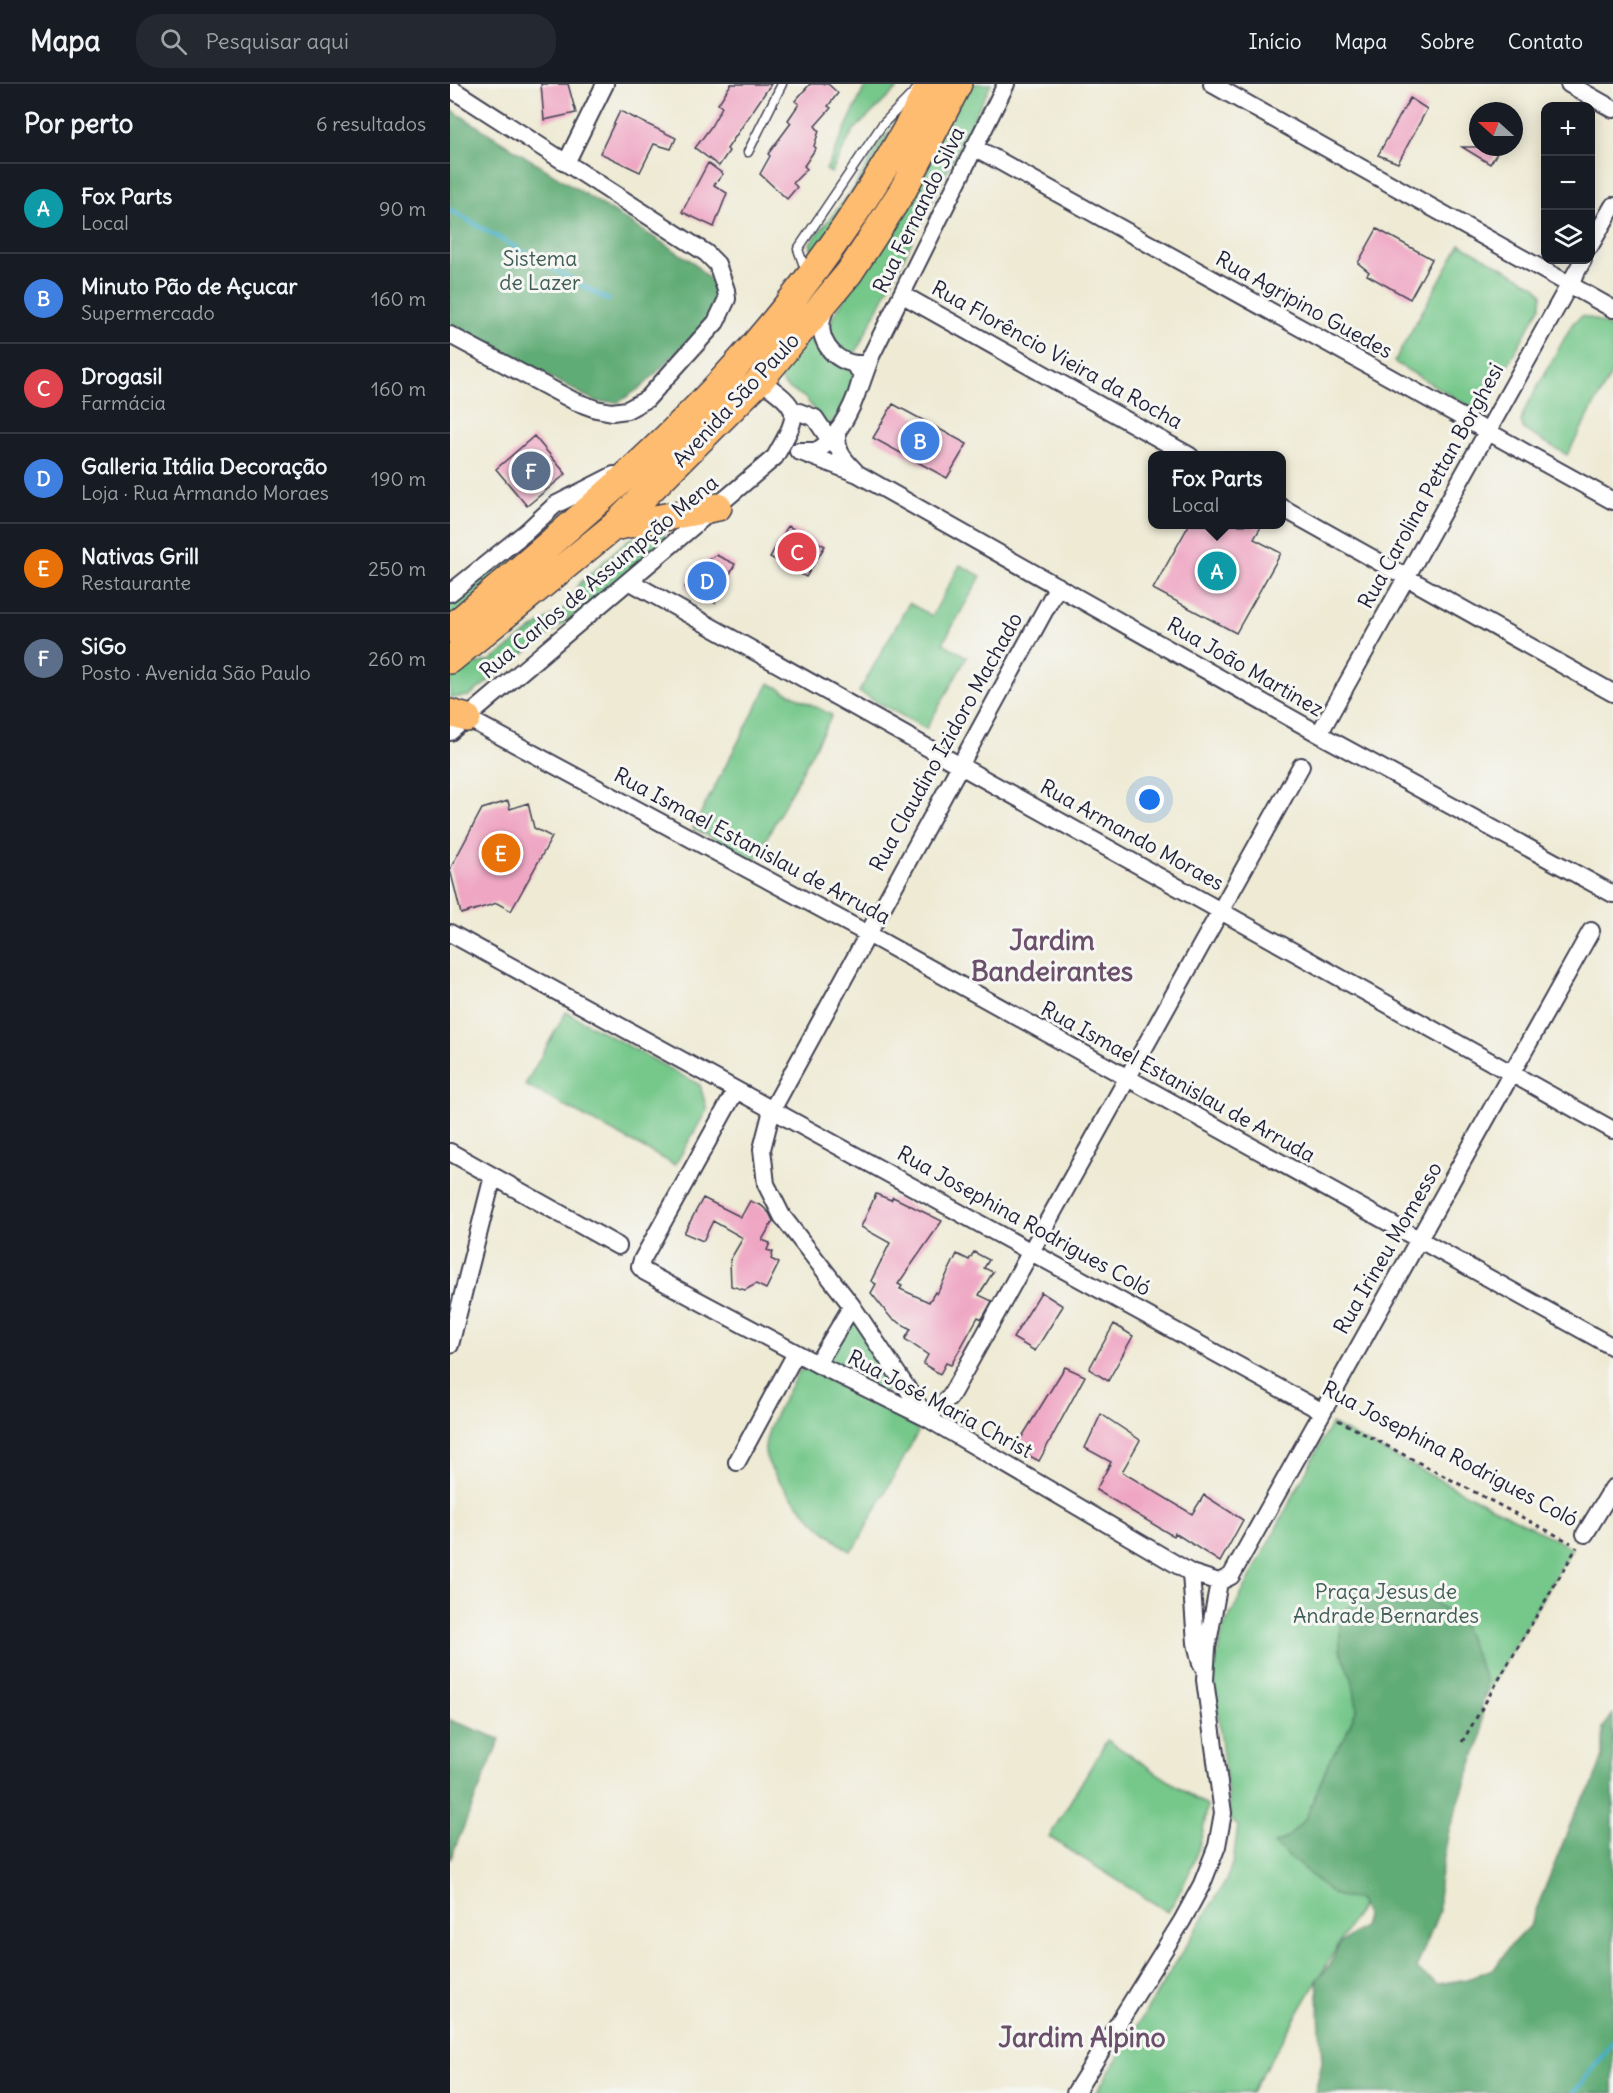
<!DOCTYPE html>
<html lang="pt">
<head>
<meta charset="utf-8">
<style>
	body { margin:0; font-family:Delius,sans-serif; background:#242831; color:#f1f3f6 }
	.controls { position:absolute; right:18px; top:18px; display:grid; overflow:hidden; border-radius:12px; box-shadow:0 3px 15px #0003 }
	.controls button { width:54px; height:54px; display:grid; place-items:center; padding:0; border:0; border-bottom:2px solid #363941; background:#171b24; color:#f1f3f6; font:30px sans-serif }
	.compass { position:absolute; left:1019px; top:18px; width:54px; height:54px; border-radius:50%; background:#171b24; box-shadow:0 3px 15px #0003; rotate:291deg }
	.you { position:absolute; left:700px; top:716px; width:21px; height:21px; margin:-15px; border:4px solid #fff; border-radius:50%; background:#1a73e8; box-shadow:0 0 0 9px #1a73e833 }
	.badge { display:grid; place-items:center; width:39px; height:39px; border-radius:50%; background:#1f6fb2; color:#fff; font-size:20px; font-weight:700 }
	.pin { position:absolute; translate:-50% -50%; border:3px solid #fff; box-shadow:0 2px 6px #0006 }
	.popup { position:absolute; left:698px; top:367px; width:138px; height:78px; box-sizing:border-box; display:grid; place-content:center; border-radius:12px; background:#171b24; filter:drop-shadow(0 2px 4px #0005); font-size:20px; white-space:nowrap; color:#9ea1a6 }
	.popup b { font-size:22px; color:#f1f3f6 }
	.popup::after { content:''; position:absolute; left:50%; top:100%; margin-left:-12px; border:12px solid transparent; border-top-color:#171b24 }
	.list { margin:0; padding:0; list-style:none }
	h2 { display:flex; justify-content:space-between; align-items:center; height:78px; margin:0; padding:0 24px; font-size:26px }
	h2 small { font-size:20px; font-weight:400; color:#9ea1a6 }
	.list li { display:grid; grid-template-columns:39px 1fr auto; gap:18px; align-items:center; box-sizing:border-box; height:90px; padding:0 24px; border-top:2px solid #363941 }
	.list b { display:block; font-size:22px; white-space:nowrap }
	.list p { margin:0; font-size:20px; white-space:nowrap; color:#9ea1a6 }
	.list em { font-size:20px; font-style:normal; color:#9ea1a6 }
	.icon { flex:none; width:33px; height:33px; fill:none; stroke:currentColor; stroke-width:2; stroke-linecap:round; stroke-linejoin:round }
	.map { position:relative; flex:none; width:1163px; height:2009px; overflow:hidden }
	header { display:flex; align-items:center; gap:36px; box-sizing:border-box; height:84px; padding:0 30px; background:#171b24; border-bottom:2px solid #363941 }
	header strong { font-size:28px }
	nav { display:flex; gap:33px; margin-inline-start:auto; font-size:21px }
	.search { width:420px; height:54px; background:#242831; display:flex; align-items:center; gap:15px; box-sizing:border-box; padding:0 21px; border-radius:24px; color:#9ea1a6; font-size:22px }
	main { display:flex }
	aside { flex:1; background:#171b24 }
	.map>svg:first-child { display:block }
	.green { fill:#75c78a; stroke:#4c7462; stroke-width:1.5 }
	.forest { fill:#60ac76; stroke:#416758; stroke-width:1.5 }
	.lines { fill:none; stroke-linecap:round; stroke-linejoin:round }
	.stream { stroke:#47afc6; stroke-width:5 }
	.building { fill:#efa6c3 }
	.service-casing { stroke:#414052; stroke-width:11 }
	.minor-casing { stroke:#414052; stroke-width:20 }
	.primary-casing { stroke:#414052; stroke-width:30 }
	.path { stroke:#414052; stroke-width:3; stroke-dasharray:4.5 4.5; stroke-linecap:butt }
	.service { stroke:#fff; stroke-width:8 }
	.minor { stroke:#fff; stroke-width:16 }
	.primary { stroke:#fdbc70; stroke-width:27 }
	.labels { text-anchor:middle; stroke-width:6; stroke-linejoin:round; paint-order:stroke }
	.street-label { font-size:21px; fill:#22223b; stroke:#f6f6f2 }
	.park-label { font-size:21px; fill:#3f5c57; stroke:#f6f6f2 }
	.district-label { font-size:27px; font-weight:bold; fill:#6a506b; stroke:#f6f6f2 }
</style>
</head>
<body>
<header>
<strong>Mapa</strong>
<div class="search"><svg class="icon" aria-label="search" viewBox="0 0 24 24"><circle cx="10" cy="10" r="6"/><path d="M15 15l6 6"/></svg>Pesquisar aqui</div>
<nav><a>Início</a><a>Mapa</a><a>Sobre</a><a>Contato</a></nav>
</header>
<main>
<aside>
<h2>Por perto<small>6 resultados</small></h2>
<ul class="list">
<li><span class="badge" style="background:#0f9aa8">A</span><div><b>Fox Parts</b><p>Local</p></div><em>90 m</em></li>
<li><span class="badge" style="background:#3f7fe0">B</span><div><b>Minuto Pão de Açucar</b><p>Supermercado</p></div><em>160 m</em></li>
<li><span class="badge" style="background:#e0444e">C</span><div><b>Drogasil</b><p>Farmácia</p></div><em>160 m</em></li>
<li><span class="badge" style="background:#3f7fe0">D</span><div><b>Galleria Itália Decoração</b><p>Loja · Rua Armando Moraes</p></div><em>190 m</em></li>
<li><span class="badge" style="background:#e8710a">E</span><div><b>Nativas Grill</b><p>Restaurante</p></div><em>250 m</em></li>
<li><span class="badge" style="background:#5c6f8a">F</span><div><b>SiGo</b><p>Posto · Avenida São Paulo</p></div><em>260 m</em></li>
</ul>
</aside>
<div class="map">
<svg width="1163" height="2009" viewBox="0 0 1163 2009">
	<rect width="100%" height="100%" fill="#f6f6f2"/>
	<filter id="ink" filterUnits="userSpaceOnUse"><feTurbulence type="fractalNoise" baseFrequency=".0167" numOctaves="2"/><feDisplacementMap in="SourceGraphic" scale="12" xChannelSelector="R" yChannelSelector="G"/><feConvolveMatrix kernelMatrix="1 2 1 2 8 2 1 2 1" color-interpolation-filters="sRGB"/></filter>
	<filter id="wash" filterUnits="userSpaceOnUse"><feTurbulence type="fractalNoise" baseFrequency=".008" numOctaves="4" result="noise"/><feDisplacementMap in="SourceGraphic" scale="24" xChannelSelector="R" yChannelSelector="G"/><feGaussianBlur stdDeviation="1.35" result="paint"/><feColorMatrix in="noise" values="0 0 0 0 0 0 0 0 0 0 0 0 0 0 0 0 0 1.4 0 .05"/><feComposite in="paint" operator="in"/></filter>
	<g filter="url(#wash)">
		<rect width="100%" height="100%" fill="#eeead4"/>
		<path class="green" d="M416 0H452L403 47 381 89 376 86Z
			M519 0H541L404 272 393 269 382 259 379 243 384 230 411 192Z
			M449 39 366 167 361 164 360 159 402 107 432 55Z
			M1010 160 1086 202 1092 210 1091 222 1037 317 1031 323 1024 325 944 278Z
			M1132 232 1144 235 1163 245V287L1117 371 1074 346 1071 338 1074 327 1123 239Z
			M360 246C367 278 378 274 402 287 408 305 390 331 377 343 370 335 364 325 357 316 347 305 330 307 329 287Z
			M123 419 128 422 0 538V520Z
			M213 448 217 459 19 612 0 614V593L14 583 42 576 81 546 115 524 129 500 179 455Z
			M510 481 531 492 493 559 517 573 476 645 409 608 459 519 482 532Z
			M319 599 382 631 305 776 243 744Z
			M116 928 250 1001 257 1026 225 1081 75 1001Z
			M403 1230 445 1291 434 1309 373 1281Z
			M357 1285 466 1343 468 1348 406 1462 400 1467C378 1454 311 1389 315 1362 319 1336 337 1310 349 1287Z
			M881 1340 1122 1464 801 2009H646L776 1797 783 1777 788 1742 781 1737 763 1589 773 1545Z
			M657 1656 757 1722C753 1762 739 1794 718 1828L599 1753Z"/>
		<path class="forest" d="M0 25 243 178 262 198 264 217 256 239 193 302 169 318H147L0 240Z
			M937 1506H965L1010 1535 1036 1597 1032 1623V1651L999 1746 989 1799V1827L966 1885 988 1900 1018 1895 1045 1884 1060 1862 1080 1841 1127 1724 1142 1702 1153 1672V1644L1163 1630V2009H865L872 1978 867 1895 880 1881 890 1859 913 1843 916 1832 908 1815 893 1814 882 1809 824 1760 837 1754 856 1734 880 1675 895 1653 907 1624 902 1594 890 1566V1538L907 1511Z
			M0 1636 50 1655 0 1776Z"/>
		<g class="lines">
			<path class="stream" d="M0 126 158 216
				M1124 2009 1163 1958"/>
		</g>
		<g id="blocks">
			<path class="building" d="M91 0H118L126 29 94 36Z
				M281 0H321L277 65 279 67 269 82 245 64 260 44 272 23 268 20Z
				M360 0H378L388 9 378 22 381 24 365 42 369 47 364 62 366 64 354 82 357 85 343 99 347 103 337 115 310 90 320 72 318 70 341 39 338 36 349 20 345 17Z
				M960 14 977 25 948 79 928 71Z
				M170 27 226 54 221 65 204 60 190 88 150 69Z
				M1012 63H1051L1040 80Z
				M258 79 273 90 264 101 277 109 264 143 232 128Z
				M927 145 982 175 960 215 917 191 919 188 908 179Z
				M443 320 517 360 497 394 423 354Z
				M84 352 116 390 77 422 46 385Z
				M739 441H812L804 455 831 469 786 549 703 505Z
				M338 442 375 462 356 493 320 473Z
				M266 471 285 480 265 519 235 503 242 492 248 491 255 477Z
				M58 717 60 725 78 719 84 744 102 753 61 827 47 819 11 830 0 785 32 725Z
				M426 1110 441 1116 443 1113 492 1137 448 1200 452 1202 450 1205 479 1218 485 1208 487 1210 507 1170 519 1176 524 1168 539 1176 534 1184 543 1188 529 1211 542 1217 532 1235 528 1233 501 1281 496 1279 490 1290 473 1280 478 1271 455 1255 461 1245 441 1234 421 1209 426 1200 421 1197 440 1159 411 1143Z
				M253 1114 291 1133 300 1117 312 1122 319 1129 323 1137 312 1156 320 1159 317 1166 323 1168 321 1175 329 1179 316 1205 306 1200 295 1206 281 1202 280 1176 293 1154 263 1137 253 1157 234 1149Z
				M591 1208 613 1222 585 1267 563 1254Z
				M664 1240 683 1252 658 1297 639 1285Z
				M615 1283 635 1292 589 1377 565 1364Z
				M651 1330 690 1356 672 1388 742 1430 754 1411 793 1436 770 1478 725 1449 723 1452 646 1406 661 1378 635 1364Z"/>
		</g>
	</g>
	<g filter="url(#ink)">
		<use href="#blocks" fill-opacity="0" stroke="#414052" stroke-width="1.5"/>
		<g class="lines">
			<defs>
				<path id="service" d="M298 68 332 0
					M356 188 348 165 432 41 467 5"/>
				<path id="minor" d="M762 0 1163 225
					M1119 0 1163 25
					M0 4 256 169 267 180 276 206 277 215 266 238 197 315 177 326 162 328 146 325 124 317 0 251
					M524 63 1163 417
					M117 77 155 0
					M1140 162 1163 122
					M453 211 740 372
					M376 224C362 251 382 281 412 280
					M410 303 421 272 556 0
					M344 326 365 334 379 355
					M388 345C384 364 392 374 405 387
					M348 367 408 390 869 650 1163 810
					M350 367H367C390 352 408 315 412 289L403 280
					M831 423 1163 609
					M179 497 1163 1046
					M608 502 322 1026 312 1065 316 1100 332 1132 402 1222 477 1334 500 1313 851 682
					M0 509 76 448 105 421 164 391
					M17 634 418 850 1163 1263
					M0 648 325 373C350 328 353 327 310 296
					M869 650 1133 176
					M0 849 871 1327
					M286 1006 192 1176 190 1183 195 1188 367 1280 477 1334 741 1489 769 1498
					M0 1068 168 1162
					M0 1261 43 1092
					M367 1280 402 1222
					M287 1378 346 1269
					M1135 1450 1163 1404
					M741 1489 746 1559 751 1580
					M769 1498 781 1492 1141 847
					M625 2009 732 1837 752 1800 767 1762 773 1729 755 1596 757 1564 769 1498"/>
				<path id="primary" d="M163 443 268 423
					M0 545C93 465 189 387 272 297 355 208 425 108 481 0
					M0 576 163 443 310 296 399 189 417 162 453 106 508 0
					M0 629 17 634"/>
			</defs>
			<use href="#service" class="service-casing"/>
			<use href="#minor" class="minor-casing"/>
			<use href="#primary" class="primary-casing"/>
			<path class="path" d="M888 1336 1121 1459
				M1012 1658 1127 1463"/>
			<use href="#service" class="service"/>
			<use href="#minor" class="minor"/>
			<use href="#primary" class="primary"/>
		</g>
	</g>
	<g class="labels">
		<g class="street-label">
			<text transform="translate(469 126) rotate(-64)" y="7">Rua Fernando Silva</text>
			<text transform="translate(854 221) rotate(29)" y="7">Rua Agripino Guedes</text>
			<text transform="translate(607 271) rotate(29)" y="7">Rua Florêncio Vieira da Rocha</text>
			<text transform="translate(286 316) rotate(-47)" y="7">Avenida São Paulo</text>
			<text transform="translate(981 402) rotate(-61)" y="7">Rua Carolina Pettan Borghesi</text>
			<text transform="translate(149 493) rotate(-40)" y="7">Rua Carlos de Assumpção Mena</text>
			<text transform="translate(795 583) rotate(30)" y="7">Rua João Martinez</text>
			<text transform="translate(496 658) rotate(-61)" y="7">Rua Claudino Izidoro Machado</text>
			<text transform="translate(682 751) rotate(29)" y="7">Rua Armando Moraes</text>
			<text transform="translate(302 762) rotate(28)" y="7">Rua Ismael Estanislau de Arruda</text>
			<text transform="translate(728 998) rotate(29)" y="7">Rua Ismael Estanislau de Arruda</text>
			<text transform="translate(574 1137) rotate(29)" y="7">Rua Josephina Rodrigues Coló</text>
			<text transform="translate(938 1164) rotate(-60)" y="7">Rua Irineu Momesso</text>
			<text transform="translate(490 1320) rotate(28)" y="7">Rua José Maria Christ</text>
			<text transform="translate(1000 1370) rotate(28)" y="7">Rua Josephina Rodrigues Coló</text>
		</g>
		<g class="park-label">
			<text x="90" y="182">Sistema<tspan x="90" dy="24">de Lazer</tspan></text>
			<text x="936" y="1515">Praça Jesus de<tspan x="936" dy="24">Andrade Bernardes</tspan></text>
		</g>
		<g class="district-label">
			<text x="602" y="866">Jardim<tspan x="602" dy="31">Bandeirantes</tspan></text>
			<text x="632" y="1963">Jardim Alpino</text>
		</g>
	</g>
</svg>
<div class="controls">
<button>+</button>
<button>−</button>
<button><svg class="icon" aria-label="layers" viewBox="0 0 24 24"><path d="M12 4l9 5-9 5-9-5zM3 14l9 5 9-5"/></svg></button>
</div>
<svg class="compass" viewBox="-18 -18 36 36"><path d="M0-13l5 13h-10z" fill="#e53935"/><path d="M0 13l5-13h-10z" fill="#9ea1a6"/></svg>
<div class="you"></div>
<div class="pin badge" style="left:767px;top:487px;background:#0f9aa8">A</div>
<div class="popup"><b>Fox Parts</b>Local</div>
<div class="pin badge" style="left:470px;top:357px;background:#3f7fe0">B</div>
<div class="pin badge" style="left:347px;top:468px;background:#e0444e">C</div>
<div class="pin badge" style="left:257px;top:497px;background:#3f7fe0">D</div>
<div class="pin badge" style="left:51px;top:769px;background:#e8710a">E</div>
<div class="pin badge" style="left:81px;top:387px;background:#5c6f8a">F</div>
</div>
</main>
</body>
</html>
